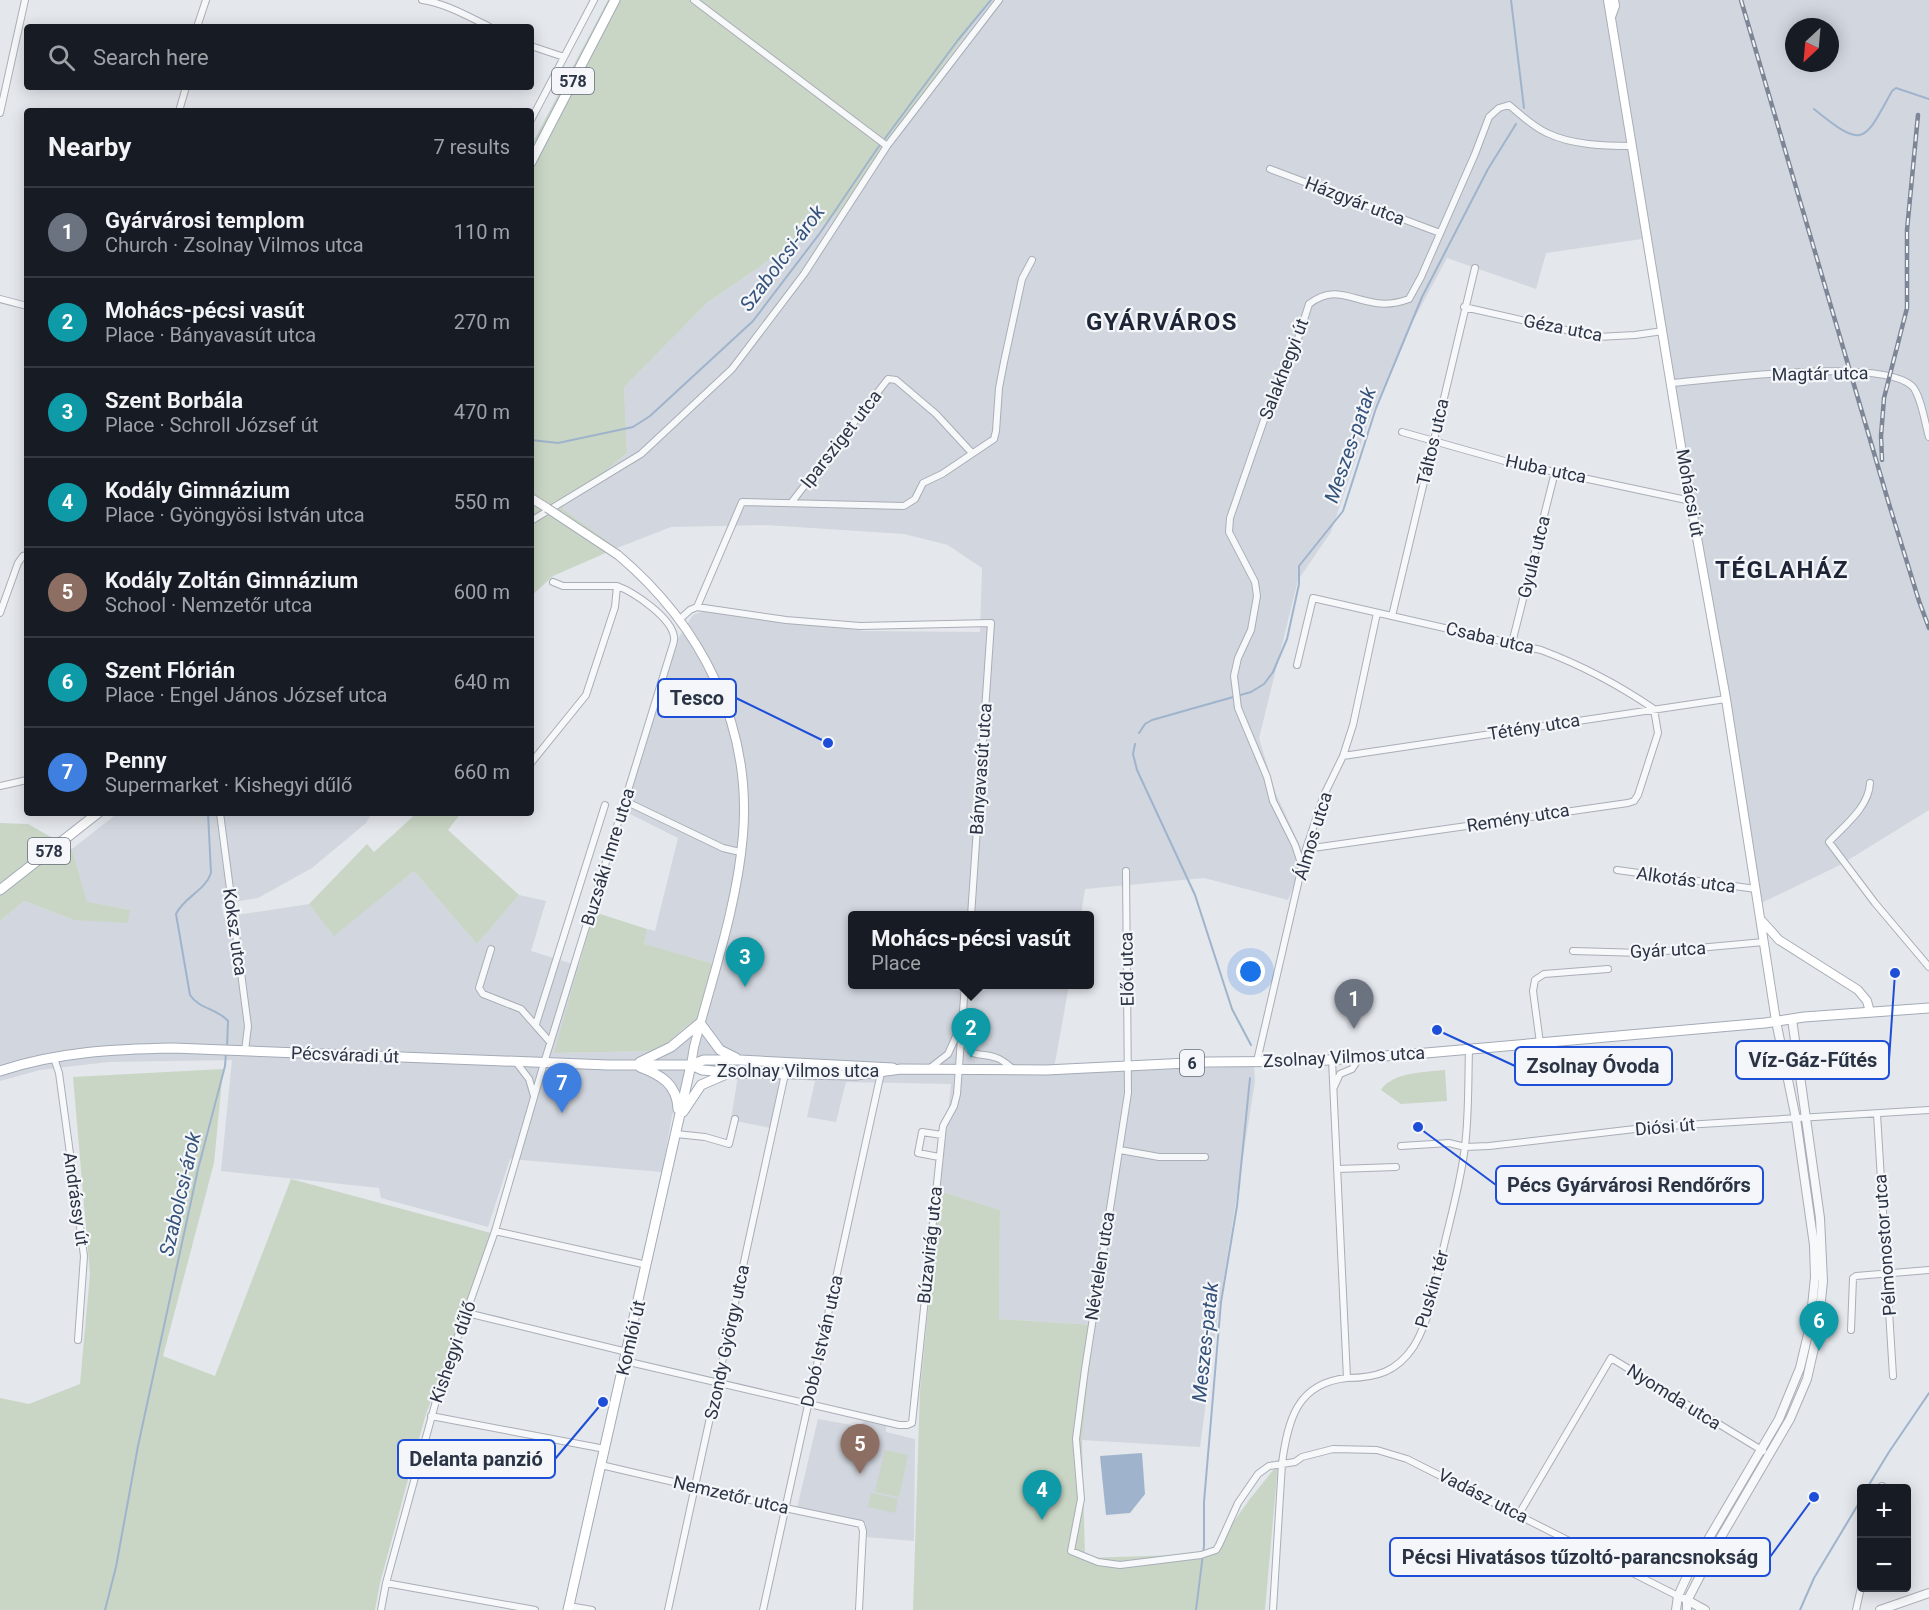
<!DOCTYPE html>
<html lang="en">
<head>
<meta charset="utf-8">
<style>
	body { margin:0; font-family:Roboto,sans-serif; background:#242831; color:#f1f3f6 }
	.controls { position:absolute; right:18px; bottom:18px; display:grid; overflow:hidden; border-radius:6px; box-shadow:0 3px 15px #0003 }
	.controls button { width:54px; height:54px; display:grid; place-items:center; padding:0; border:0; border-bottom:2px solid #363941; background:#171b24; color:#f1f3f6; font:30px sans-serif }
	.compass { position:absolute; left:1785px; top:18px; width:54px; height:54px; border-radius:50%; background:#171b24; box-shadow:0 3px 15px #0003; rotate:206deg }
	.you { position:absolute; left:1251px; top:972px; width:21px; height:21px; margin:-15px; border:4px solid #fff; border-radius:50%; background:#1a73e8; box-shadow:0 0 0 9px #1a73e833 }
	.badge { display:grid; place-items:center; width:39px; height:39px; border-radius:50%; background:#d1495b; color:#fff; font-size:20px; font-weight:700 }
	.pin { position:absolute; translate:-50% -50px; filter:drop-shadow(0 2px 3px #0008) }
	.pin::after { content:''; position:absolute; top:32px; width:21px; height:18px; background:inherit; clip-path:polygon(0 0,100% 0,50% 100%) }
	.popup { position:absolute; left:848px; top:911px; width:246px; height:78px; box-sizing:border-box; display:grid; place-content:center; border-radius:6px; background:#171b24; filter:drop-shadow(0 2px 4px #0005); font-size:20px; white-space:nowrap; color:#9ea1a6 }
	.popup b { font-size:22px; color:#f1f3f6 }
	.popup::after { content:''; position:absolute; left:50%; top:100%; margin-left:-12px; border:12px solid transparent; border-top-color:#171b24 }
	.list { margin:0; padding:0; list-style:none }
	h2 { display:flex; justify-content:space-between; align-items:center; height:78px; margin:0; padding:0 24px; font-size:26px }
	h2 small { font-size:20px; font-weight:400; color:#9ea1a6 }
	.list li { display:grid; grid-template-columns:39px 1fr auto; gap:18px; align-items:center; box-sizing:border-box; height:90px; padding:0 24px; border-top:2px solid #363941 }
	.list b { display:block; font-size:22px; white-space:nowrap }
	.list p { margin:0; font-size:20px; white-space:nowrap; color:#9ea1a6 }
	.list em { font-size:20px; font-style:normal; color:#9ea1a6 }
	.icon { flex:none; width:33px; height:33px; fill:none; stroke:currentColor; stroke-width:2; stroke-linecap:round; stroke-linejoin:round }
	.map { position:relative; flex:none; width:1929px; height:1610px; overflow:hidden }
	.search { position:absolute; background:#171b24; box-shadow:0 3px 15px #0003; left:24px; top:24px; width:510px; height:66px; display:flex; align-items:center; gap:15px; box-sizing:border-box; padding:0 21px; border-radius:6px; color:#9ea1a6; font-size:22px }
	.panel { position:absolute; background:#171b24; box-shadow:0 3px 15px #0003; left:24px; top:108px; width:510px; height:708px; border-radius:6px }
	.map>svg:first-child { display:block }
	.built { fill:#d2d6de; fill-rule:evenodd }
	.green { fill:#c9d6c5 }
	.water { fill:#9fb4cc }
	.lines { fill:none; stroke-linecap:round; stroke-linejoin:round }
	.stream { stroke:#9fb4cc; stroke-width:2 }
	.minor-casing { stroke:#a9aeb7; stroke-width:8 }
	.tertiary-casing { stroke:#a9aeb7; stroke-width:10 }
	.secondary-casing { stroke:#a9aeb7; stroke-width:10 }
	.primary-casing { stroke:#a3abb8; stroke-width:11 }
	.minor { stroke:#f7f8fa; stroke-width:6 }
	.tertiary { stroke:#f7f8fa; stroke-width:8 }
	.secondary { stroke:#fff; stroke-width:8 }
	.primary { stroke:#fff; stroke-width:9 }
	.rail-casing { stroke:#7d8696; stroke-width:4.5 }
	.rail { stroke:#f4f6f9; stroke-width:2; stroke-dasharray:7; stroke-linecap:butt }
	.secondary-bridge-casing { stroke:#a9aeb7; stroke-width:10; stroke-linecap:butt }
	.secondary-bridge { stroke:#fff; stroke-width:8 }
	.labels { text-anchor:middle; stroke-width:4.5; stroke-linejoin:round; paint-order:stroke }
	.shield { fill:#f4f6f9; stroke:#676e7b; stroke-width:1.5 }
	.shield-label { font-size:16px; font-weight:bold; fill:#2b3445 }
	.street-label { font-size:18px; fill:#2b3445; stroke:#f4f6f9 }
	.water-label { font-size:20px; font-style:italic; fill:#34527a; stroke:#f4f6f9 }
	.district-label { font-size:24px; font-weight:bold; letter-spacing:1.5px; fill:#1d2536; stroke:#f4f6f9 }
	.leader { fill:none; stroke:#1d4ed8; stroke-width:2 }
	.callout-dot { fill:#1d4ed8; stroke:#f4f6f9; stroke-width:2 }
	.callout { fill:#f4f6f9; stroke:#1d4ed8; stroke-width:2 }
	.callout-label { font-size:20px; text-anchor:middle; font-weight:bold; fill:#2b3445 }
</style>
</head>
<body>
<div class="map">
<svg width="1929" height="1610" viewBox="0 0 1929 1610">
	<rect width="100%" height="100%" fill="#e4e7ec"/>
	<path class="built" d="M990 0H1929V810L1840 865 1757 905 1642 239 1546 253 1536 289 1447 258 1407 332 1369 420 1331 532 1298 580 1259 738 1276 794 1302 850 1294 885 1288 900 1204 878 1085 889 1081 915 852 916V984L1069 985 1053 1074 1254 1066 1255 1081 1215 1334 1200 1447 1082 1440 1094 1325 999 1319 1000 1210 940 1191 951 1084 846 1082 836 1122 807 1117 815 1081 782 1078 770 1128 731 1120 739 1069 697 1066 672 1116 662 1172 510 1159 488 1227 381 1198 379 1188 221 1171 232 1060 108 1062 40 1070 0 1081V921L24 901 74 920 130 910 87 903 72 849 118 813H372L366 823 312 868 258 898 221 904 224 917 309 904 334 935 414 871 477 944 519 895 546 901 531 951 579 966 555 1053 658 1051 690 1023 721 966 643 944 647 929 655 931 678 838 618 808 677 640 693 615 703 611 864 631 980 632 982 568 948 545 904 534 766 525 671 527 617 548 562 508 627 453 624 387 708 302 838 213ZM1794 27H1830V63H1794Z
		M818 1419 857 1426 865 1421 886 1426V1432L915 1439 914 1541 866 1537V1523L862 1521 797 1508Z"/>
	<path class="green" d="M608 0H990L838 213 708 302 624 387 627 453 562 508 617 548 553 576 531 596V146Z
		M417 813H461L448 830 519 895 477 944 414 871 334 936 309 904 367 844 374 852Z
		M0 823 28 824 72 849 87 902 130 910 128 923 74 920 24 901 0 921Z
		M594 912 647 929 644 944 721 966 705 1023H690L658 1051 554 1053Z
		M223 1069 214 1163 163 1356 215 1376 291 1179 491 1233 425 1417 380 1583 375 1610H0V1398L29 1404 80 1384 90 1274 73 1077Z
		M1445 1070 1447 1101 1401 1104 1381 1090C1392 1072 1426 1072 1445 1070Z
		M940 1191 1000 1210 999 1319 1094 1325 1082 1441 1085 1558 1211 1554 1249 1500 1278 1464 1265 1610H913L920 1390Z
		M885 1450 908 1455 899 1497 875 1492Z
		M871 1493 898 1499 895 1513 868 1507Z"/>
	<path class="water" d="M1142 1453 1145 1494 1130 1513 1106 1515 1100 1456Z"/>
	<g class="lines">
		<path class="stream" d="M1511 0 1524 108
			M1814 109C1864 150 1864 142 1892 91L1896 88 1929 99
			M531 440 558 443 633 427 650 416 753 321 820 233 877 149 958 40 991 0
			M1139 733 1145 724 1152 720 1251 692 1264 684 1273 672 1287 639 1299 584V566L1343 511 1376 408 1422 297 1488 169 1516 124
			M1135 744 1133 754 1137 770 1195 895 1232 1009 1251 1045
			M208 813 211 873C205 891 184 897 176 914L190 995C199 1009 218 1009 228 1021L227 1048
			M1867 1488 1889 1452 1929 1393
			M105 1610 116 1567 138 1446 198 1169 225 1066 226 1053
			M1196 1610 1204 1546V1502L1221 1302 1237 1206 1250 1078
			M1800 1610 1814 1578 1862 1498"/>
		<defs>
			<path id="minor" d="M422 0C445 3 469 17 490 27
				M694 0 887 146
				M197 27 206 0
				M531 46 564 57
				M179 111 186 87
				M0 113 25 0
				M531 120 594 0
				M1270 169 1440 233
				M0 299 27 306
				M1464 307 1597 337 1635 335 1663 331
				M1672 383C1717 379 1881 357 1912 386 1921 395 1925 424 1929 437
				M1402 432 1508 462 1691 501
				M791 503 888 379 896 380 936 414 972 453
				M531 521 641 454 732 369 804 274 887 146 999 0
				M553 582 563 586H617
				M697 607 742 502 904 506 915 499 923 483 942 474 994 439 996 431 999 388 1004 362 1022 279 1032 260
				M0 613 18 563 23 556 27 555
				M1392 616 1475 268
				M680 619 690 610 697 607 786 620 860 626 991 623 971 916
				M1512 643 1555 472
				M1297 665 1313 598 1541 650C1581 665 1619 685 1654 709L1658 733 1638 795 1634 801 1628 803 1306 849
				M1343 756 1726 699
				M1870 783C1869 807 1844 826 1829 842L1875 903 1929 967
				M0 786 27 780
				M625 801 723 848 740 852
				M220 813 248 1026 245 1051
				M1302 866 1295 845 1273 801 1267 777 1238 708 1234 676 1238 658 1251 630 1257 596 1255 582 1229 532 1230 518 1264 420 1295 348 1309 304C1334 285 1349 299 1376 303 1388 305 1398 303 1409 299L1421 277 1475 154 1489 117 1499 108 1509 105C1521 115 1533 127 1547 133 1572 145 1604 146 1632 146
				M1617 870 1756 889
				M1126 871 1128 1093 1085 1369 1076 1439 1081 1499 1071 1551 1098 1562 1120 1565 1201 1555 1216 1550 1219 1545 1238 1503 1258 1474 1269 1466 1295 1462 1302 1457 1333 1449 1377 1450 1407 1459 1678 1596
				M491 949 479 988 483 994 521 1009 550 1042
				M1573 951 1643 953 1764 942
				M536 1024 605 805
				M963 1033C970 1063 977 1050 997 1058 1003 1060 1008 1065 1013 1069
				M1540 1043 1533 991 1535 980 1544 974 1608 969
				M54 1058 59 1073 84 1256 78 1340
				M1332 1060 1347 1378C1376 1378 1397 1372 1414 1346 1430 1319 1436 1285 1442 1254 1450 1219 1461 1182 1465 1146 1469 1114 1468 1081 1469 1050
				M1257 1061 1306 849 1324 795 1343 756 1353 725 1377 613
				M516 1062 529 1079 534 1096
				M930 1068 948 1054 958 1032
				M1334 1087 1340 1074 1352 1069 1359 1058
				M1877 1114 1893 1376
				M676 1134 705 1137 729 1144 735 1119
				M1401 1146 1449 1143 1465 1147 1489 1146 1652 1127 1929 1110
				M1120 1150 1159 1157H1205
				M939 1157 918 1153 922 1132 942 1135
				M1337 1169 1396 1167
				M495 1231 647 1265
				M467 1313 627 1352
				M1851 1330 1853 1278 1856 1276 1929 1270
				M625 1361 899 1425H907L912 1423 943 1126 954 1106 957 1094 965 984
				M431 1416 605 1449
				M601 1465 785 1508 861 1524 863 1531 859 1610
				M1882 1488V1486
				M1519 1514 1611 1358 1763 1451
				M386 1583 535 1610
				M569 1606 592 1610
				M381 1610 386 1583 439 1390 495 1231 544 1063 671 651C672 647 675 641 674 637 672 618 634 592 617 586L615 607 586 695 531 763
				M668 1610 785 1074
				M763 1610 881 1073
				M1273 1610 1282 1463C1288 1420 1297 1383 1347 1378
				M1856 1610 1862 1583"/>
			<path id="tertiary" d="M1685 1599 1705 1610
				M1676 1610 1678 1596 1689 1572 1779 1419 1800 1368 1810 1326 1815 1277 1814 1245 1796 1119 1776 1021
				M1687 1610V1601L1714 1549 1790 1419 1807 1379 1818 1330 1823 1281 1820 1218 1792 1019
				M1880 1610 1929 1593"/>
			<path id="secondary" d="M1608 0 1685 471 1726 699 1776 1021
				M1611 17 1615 6 1614 0
				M531 498 547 508
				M618 555C701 625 752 724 743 835 737 907 712 978 694 1047L691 1065
				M1762 921 1779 940 1858 990 1867 1001 1870 1012"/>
			<path id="primary" d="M531 162 615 0
				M0 890 98 813
				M640 1062 671 1047 700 1023 720 1050 736 1058
				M691 1065 702 1070 736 1073 856 1075 901 1069 1046 1070 1208 1062 1314 1061 1426 1053 1765 1023 1804 1017 1929 1008
				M640 1067C661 1075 677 1084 678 1109
				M0 1071C56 1052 115 1049 173 1048L608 1065H691L704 1060H740L893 1068
				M683 1112 701 1085 724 1075
				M568 1610 691 1065"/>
		</defs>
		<use href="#minor" class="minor-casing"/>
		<use href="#tertiary" class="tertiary-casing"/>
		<use href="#secondary" class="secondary-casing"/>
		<use href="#primary" class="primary-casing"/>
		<use href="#minor" class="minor"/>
		<use href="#tertiary" class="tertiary"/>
		<use href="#secondary" class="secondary"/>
		<use href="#primary" class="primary"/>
		<defs>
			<path id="rail" d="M1741 0 1889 504 1919 601 1929 628
				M1882 460 1881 436 1884 398 1907 308V230L1918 115"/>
		</defs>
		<use href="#rail" class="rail-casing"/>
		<use href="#rail" class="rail"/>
		<defs>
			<path id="secondary-bridge" d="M547 508 618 555"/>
		</defs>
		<use href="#secondary-bridge" class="secondary-bridge-casing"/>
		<use href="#secondary-bridge" class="secondary-bridge"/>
	</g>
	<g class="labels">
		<g class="shield">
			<rect x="552" y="68" width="42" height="26" rx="4.5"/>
			<rect x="28" y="838" width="42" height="26" rx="4.5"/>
			<rect x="1180" y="1050" width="24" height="26" rx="4.5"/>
		</g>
		<g class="shield-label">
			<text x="573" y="87">578</text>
			<text x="49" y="857">578</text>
			<text x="1192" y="1069">6</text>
		</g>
		<g class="street-label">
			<text transform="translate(1355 201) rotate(21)" y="6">Házgyár utca</text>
			<text transform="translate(1563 328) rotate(11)" y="6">Géza utca</text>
			<text transform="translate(1284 369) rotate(-69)" y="6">Salakhegyi út</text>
			<text transform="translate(1820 374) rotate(-1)" y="6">Magtár utca</text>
			<text transform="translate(841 439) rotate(-52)" y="6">Iparsziget utca</text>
			<text transform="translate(1433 442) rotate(-77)" y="6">Táltos utca</text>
			<text transform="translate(1546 469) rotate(12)" y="6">Huba utca</text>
			<text transform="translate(1690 493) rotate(80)" y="6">Mohácsi út</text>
			<text transform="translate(1534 557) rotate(-76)" y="6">Gyula utca</text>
			<text transform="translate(1490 638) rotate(13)" y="6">Csaba utca</text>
			<text transform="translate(1534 727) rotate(-9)" y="6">Tétény utca</text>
			<text transform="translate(981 769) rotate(-86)" y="6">Bányavasút utca</text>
			<text transform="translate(1518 818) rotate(-9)" y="6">Remény utca</text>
			<text transform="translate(1313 836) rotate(-73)" y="6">Álmos utca</text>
			<text transform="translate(608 857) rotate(-73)" y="6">Buzsáki Imre utca</text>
			<text transform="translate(1686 880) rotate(8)" y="6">Alkotás utca</text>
			<text transform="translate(235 932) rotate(82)" y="6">Koksz utca</text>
			<text transform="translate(1668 950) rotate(-3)" y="6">Gyár utca</text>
			<text transform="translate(1127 969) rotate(-91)" y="6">Előd utca</text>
			<text transform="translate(345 1055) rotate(2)" y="6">Pécsváradi út</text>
			<text transform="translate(1344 1057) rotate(-3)" y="6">Zsolnay Vilmos utca</text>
			<text x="798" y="1077">Zsolnay Vilmos utca</text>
			<text transform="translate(1665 1127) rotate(-5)" y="6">Diósi út</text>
			<text transform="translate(76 1199) rotate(82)" y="6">Andrássy út</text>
			<text transform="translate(930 1245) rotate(-84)" y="6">Búzavirág utca</text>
			<text transform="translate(1885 1245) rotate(-94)" y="6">Pélmonostor utca</text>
			<text transform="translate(1100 1266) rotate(-81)" y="6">Névtelen utca</text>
			<text transform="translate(1432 1289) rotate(-74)" y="6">Puskin tér</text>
			<text transform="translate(631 1338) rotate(-77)" y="6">Komlói út</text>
			<text transform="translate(822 1341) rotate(-77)" y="6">Dobó István utca</text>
			<text transform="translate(727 1342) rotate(-78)" y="6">Szondy György utca</text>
			<text transform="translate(453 1352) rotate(-71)" y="6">Kishegyi dűlő</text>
			<text transform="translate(1674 1397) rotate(32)" y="6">Nyomda utca</text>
			<text transform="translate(731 1495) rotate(13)" y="6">Nemzetőr utca</text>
			<text transform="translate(1483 1496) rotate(27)" y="6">Vadász utca</text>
		</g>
		<g class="water-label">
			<text transform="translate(782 258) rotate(-53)" y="7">Szabolcsi-árok</text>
			<text transform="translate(1350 445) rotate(-71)" y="7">Meszes-patak</text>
			<text transform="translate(180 1194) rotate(-77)" y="7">Szabolcsi-árok</text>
			<text transform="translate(1205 1342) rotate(-84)" y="7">Meszes-patak</text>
		</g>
		<g class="district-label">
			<text x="1162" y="330">GYÁRVÁROS</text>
			<text x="1782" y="578">TÉGLAHÁZ</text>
		</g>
	</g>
	<path class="leader" d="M828 743L736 698M1895 973L1889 1060M1437 1030L1515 1066M1418 1127L1496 1185M603 1402L555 1459M1814 1497L1770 1557"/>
	<g class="callout-dot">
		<circle cx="828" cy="743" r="6"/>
		<circle cx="1895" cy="973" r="6"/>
		<circle cx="1437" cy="1030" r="6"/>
		<circle cx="1418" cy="1127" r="6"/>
		<circle cx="603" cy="1402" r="6"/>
		<circle cx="1814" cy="1497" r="6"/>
	</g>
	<g class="callout">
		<rect x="658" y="679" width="78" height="38" rx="6"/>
		<rect x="1736" y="1041" width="153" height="38" rx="6"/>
		<rect x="1515" y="1047" width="157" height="38" rx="6"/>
		<rect x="1496" y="1166" width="267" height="38" rx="6"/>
		<rect x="398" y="1440" width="157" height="38" rx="6"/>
		<rect x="1390" y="1538" width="380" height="38" rx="6"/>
	</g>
	<g class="callout-label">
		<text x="697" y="705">Tesco</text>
		<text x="1813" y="1067">Víz-Gáz-Fűtés</text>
		<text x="1593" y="1073">Zsolnay Óvoda</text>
		<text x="1629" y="1192">Pécs Gyárvárosi Rendőrőrs</text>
		<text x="476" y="1466">Delanta panzió</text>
		<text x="1580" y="1564">Pécsi Hivatásos tűzoltó-parancsnokság</text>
	</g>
</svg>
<div class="controls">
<button>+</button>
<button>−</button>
</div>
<svg class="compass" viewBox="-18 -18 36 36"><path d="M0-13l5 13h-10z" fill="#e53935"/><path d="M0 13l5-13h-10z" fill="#9ea1a6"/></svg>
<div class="you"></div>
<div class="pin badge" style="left:1354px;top:1029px;background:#6b7280">1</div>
<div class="pin badge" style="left:971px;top:1058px;background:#0f9aa8">2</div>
<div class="popup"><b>Mohács-pécsi vasút</b>Place</div>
<div class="pin badge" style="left:745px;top:987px;background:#0f9aa8">3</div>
<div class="pin badge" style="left:1042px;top:1520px;background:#0f9aa8">4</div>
<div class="pin badge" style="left:860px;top:1474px;background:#8d6e63">5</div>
<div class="pin badge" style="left:1819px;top:1351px;background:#0f9aa8">6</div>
<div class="pin badge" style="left:562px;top:1113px;background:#3f7fe0">7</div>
<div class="search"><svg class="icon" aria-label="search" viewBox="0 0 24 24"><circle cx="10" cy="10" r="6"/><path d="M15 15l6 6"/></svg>Search here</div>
<section class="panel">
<h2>Nearby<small>7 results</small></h2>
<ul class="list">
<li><span class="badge" style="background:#6b7280">1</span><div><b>Gyárvárosi templom</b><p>Church · Zsolnay Vilmos utca</p></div><em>110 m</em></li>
<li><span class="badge" style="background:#0f9aa8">2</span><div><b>Mohács-pécsi vasút</b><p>Place · Bányavasút utca</p></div><em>270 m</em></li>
<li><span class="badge" style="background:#0f9aa8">3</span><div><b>Szent Borbála</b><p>Place · Schroll József út</p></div><em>470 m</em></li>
<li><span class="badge" style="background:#0f9aa8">4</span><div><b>Kodály Gimnázium</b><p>Place · Gyöngyösi István utca</p></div><em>550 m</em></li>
<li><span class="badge" style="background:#8d6e63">5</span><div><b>Kodály Zoltán Gimnázium</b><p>School · Nemzetőr utca</p></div><em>600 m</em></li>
<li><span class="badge" style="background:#0f9aa8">6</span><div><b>Szent Flórián</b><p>Place · Engel János József utca</p></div><em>640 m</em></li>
<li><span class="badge" style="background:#3f7fe0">7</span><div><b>Penny</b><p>Supermarket · Kishegyi dűlő</p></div><em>660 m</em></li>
</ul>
</section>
</div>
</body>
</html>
